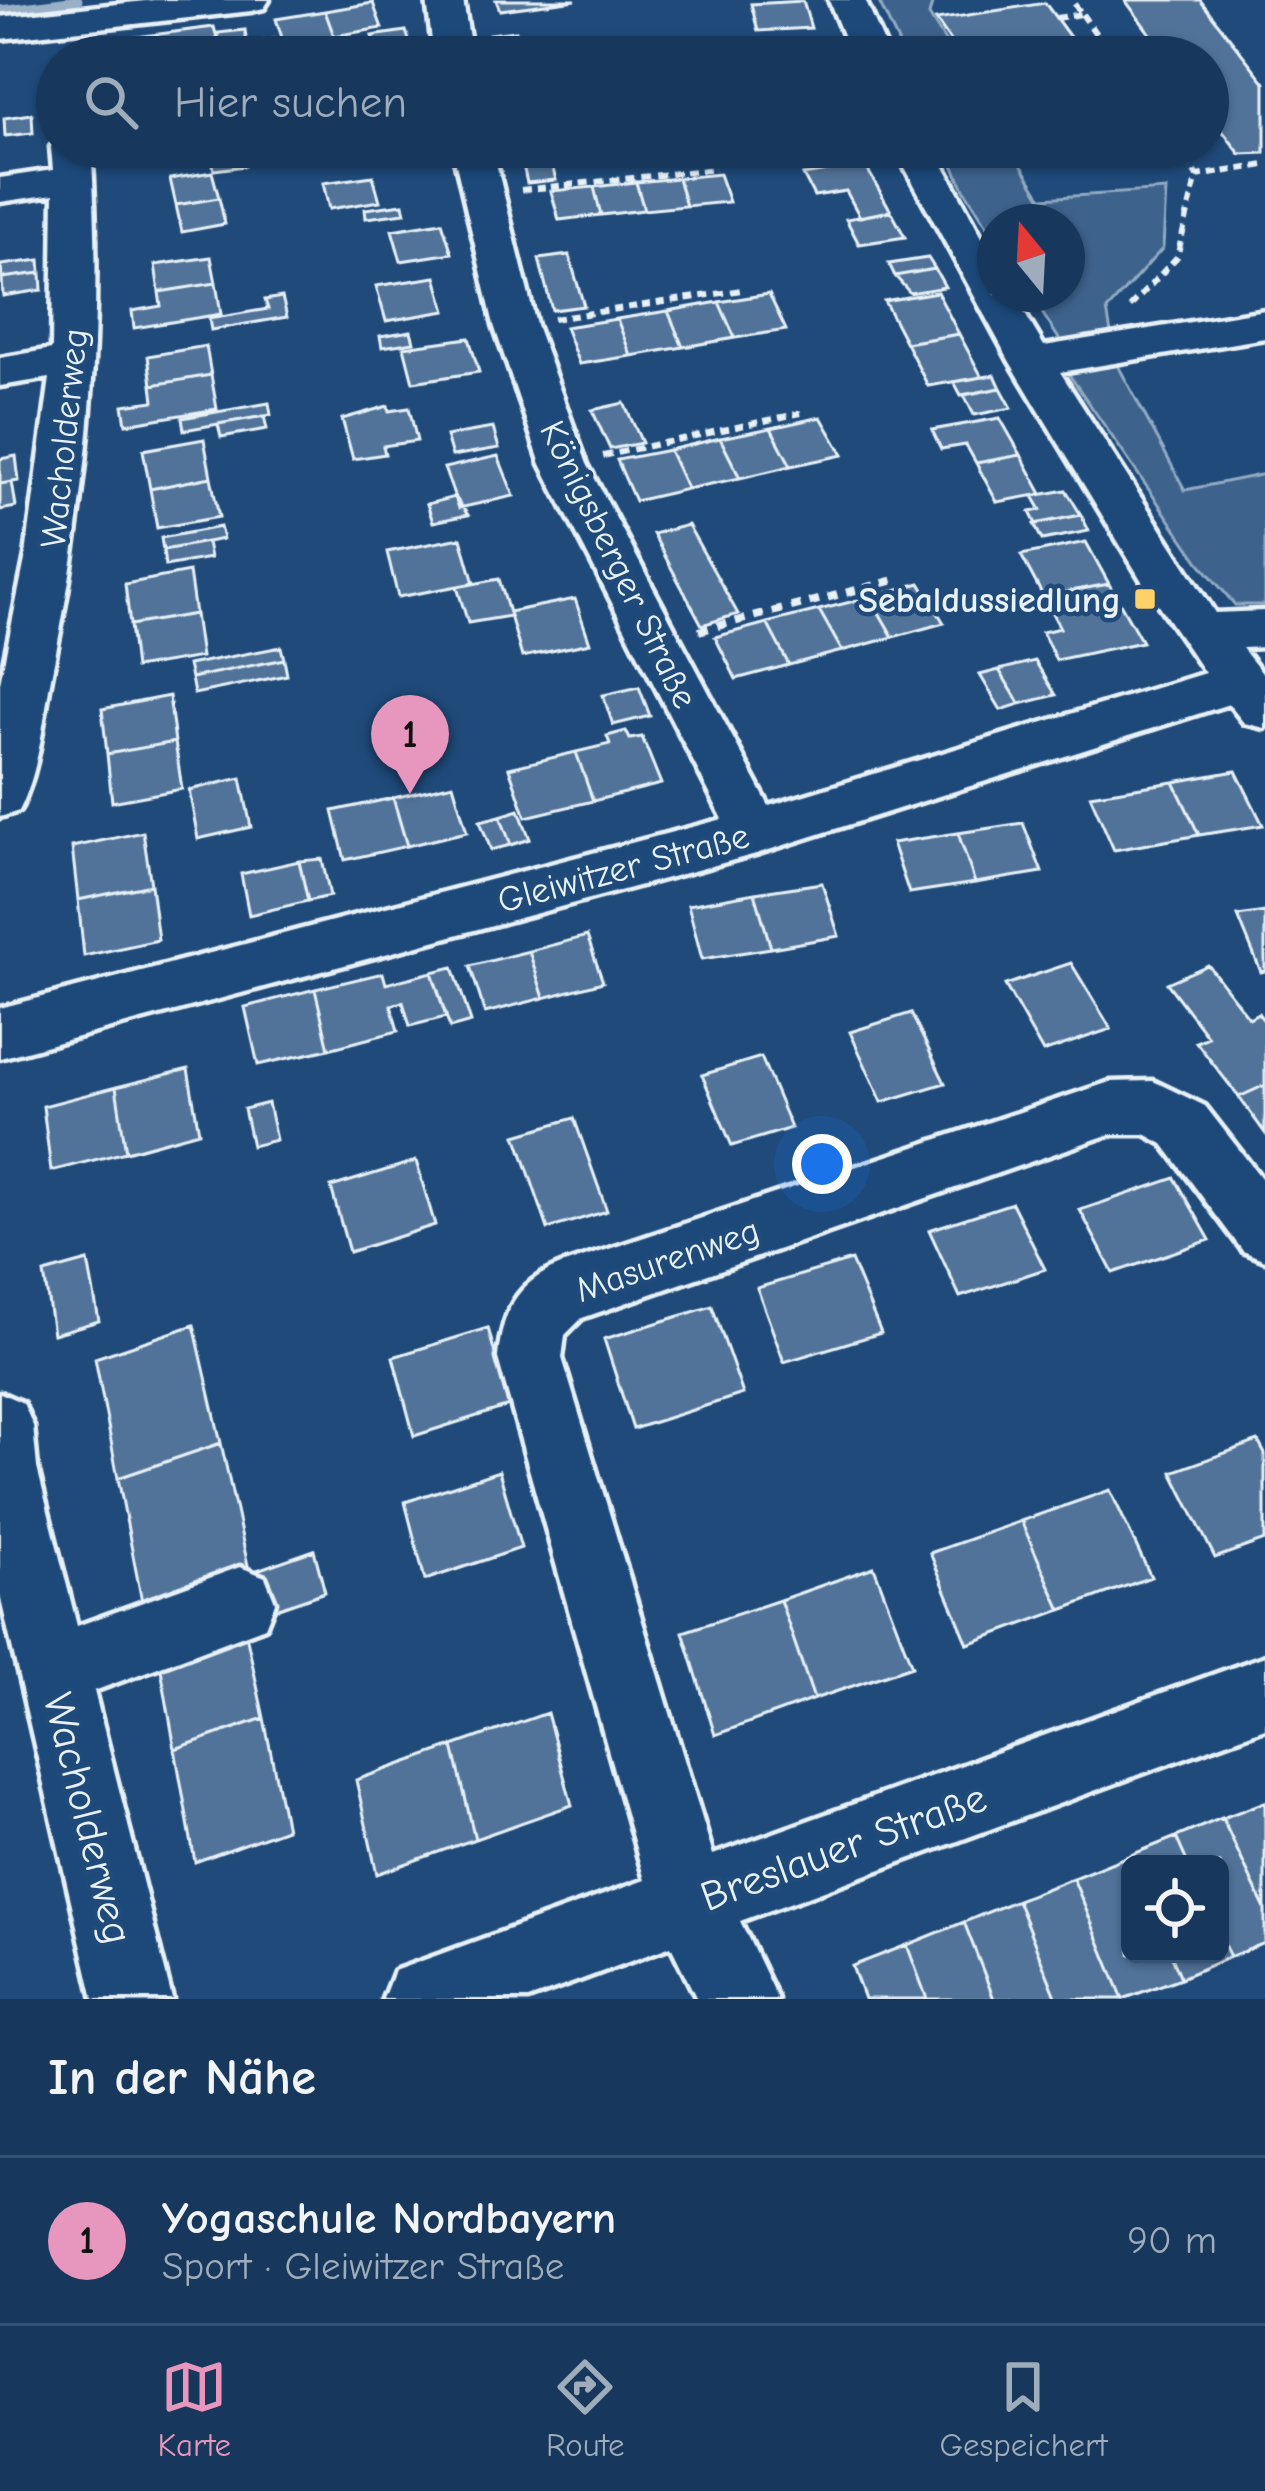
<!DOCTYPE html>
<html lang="de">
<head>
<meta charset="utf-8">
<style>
	body { margin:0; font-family:"Comic Neue",sans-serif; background:#203f62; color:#f1f3f6 }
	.controls { position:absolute; right:36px; bottom:36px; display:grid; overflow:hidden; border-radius:18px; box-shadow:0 3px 9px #0004 }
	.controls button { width:108px; height:108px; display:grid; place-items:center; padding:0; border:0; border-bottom:3px solid #365272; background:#17385c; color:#f1f3f6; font:60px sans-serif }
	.compass { position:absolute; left:977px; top:204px; width:108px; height:108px; border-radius:50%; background:#17385c; box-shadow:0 3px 9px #0004; rotate:342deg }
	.you { position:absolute; left:822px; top:1164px; width:42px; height:42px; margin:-30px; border:9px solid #fff; border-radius:50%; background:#1a73e8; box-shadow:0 0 0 18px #1a73e833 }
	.badge { display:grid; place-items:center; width:78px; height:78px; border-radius:50%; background:#e797bd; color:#111; font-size:39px; font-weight:700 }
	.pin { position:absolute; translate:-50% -99px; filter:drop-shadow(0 3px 6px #0008) }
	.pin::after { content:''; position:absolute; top:63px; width:42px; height:36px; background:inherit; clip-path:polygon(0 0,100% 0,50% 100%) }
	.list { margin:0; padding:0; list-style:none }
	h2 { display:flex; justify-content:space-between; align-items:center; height:156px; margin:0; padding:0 48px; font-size:51px }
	h2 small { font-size:39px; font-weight:400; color:#9eacbb }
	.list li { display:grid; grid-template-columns:78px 1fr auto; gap:36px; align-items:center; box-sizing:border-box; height:168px; padding:0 48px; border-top:3px solid #365272 }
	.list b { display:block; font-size:45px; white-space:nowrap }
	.list p { margin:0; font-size:39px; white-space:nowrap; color:#9eacbb }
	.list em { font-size:39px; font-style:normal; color:#9eacbb }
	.icon { flex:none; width:66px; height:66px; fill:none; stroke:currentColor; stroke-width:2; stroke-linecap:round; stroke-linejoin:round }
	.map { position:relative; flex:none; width:1265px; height:1999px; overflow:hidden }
	.search { position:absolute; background:#17385c; box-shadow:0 3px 9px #0004; left:36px; right:36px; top:36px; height:132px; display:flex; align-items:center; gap:30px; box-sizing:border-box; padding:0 42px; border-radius:66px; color:#9eacbb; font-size:45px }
	.sheet { height:324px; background:#17385c }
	nav { display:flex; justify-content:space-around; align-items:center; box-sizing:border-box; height:168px; border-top:3px solid #365272; background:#17385c; font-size:33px; color:#9eacbb }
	nav a { display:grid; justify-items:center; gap:6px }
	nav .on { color:#e797bd }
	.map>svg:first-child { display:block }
	.green { fill:#3c628c; stroke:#92aac2; stroke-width:3 }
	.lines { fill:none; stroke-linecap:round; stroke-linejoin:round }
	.stream { stroke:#9ab0c7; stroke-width:9 }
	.building { fill:#517399; stroke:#e8f1f8; stroke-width:3 }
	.minor-casing { stroke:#e8f1f8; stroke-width:9 }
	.path-far1 { stroke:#e8f1f8; stroke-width:6; stroke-dasharray:9 6; stroke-linecap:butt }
	.path { stroke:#e8f1f8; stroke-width:8; stroke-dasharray:10 9; stroke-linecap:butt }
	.minor { fill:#1f4a7a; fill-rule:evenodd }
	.poi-dot { fill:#ffd166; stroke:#1f4a7a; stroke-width:4.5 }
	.labels { text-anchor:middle; stroke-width:9; stroke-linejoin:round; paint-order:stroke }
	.street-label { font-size:36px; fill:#e8f1f8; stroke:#1f4a7a }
	.poi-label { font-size:36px; font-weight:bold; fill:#e8f1f8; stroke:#1f4a7a; text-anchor:end }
	.near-street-label { font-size:42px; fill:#e8f1f8; stroke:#1f4a7a }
</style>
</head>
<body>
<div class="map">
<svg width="1265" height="1999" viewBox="0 0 1265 1999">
	<rect width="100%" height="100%" fill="#1f4a7a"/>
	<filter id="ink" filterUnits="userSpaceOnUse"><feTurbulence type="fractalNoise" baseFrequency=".00833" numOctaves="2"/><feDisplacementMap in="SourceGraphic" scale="24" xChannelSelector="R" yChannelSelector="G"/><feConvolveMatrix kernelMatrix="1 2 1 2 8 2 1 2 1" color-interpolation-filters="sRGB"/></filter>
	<g filter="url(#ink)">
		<path class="green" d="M878 0H933L929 15 955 57H905Z
			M945 147H1010L1042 198 1166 190 1163 248 1107 310 1111 333 1063 345 1030 294H1067V222H995V238L964 189Z
			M1115 360 1185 490 1265 474V605H1235L1199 562 1068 373 1075 366Z"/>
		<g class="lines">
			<path class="stream" d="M0 10 78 0"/>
		</g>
		<path class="building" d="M496 0H576L500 10Z
			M1125 0H1200L1265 83V153L1240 154 1208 112V57H1167Z
			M803 1 811 28 758 31 751 4Z
			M373 3 382 28 334 36 325 11Z
			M1045 3 1072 40 961 57 936 20Z
			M325 11 334 36 284 44 276 19Z
			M214 27 218 42 132 57 128 38Z
			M245 30 247 44 219 47 218 33Z
			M406 31 411 46 377 50 372 36Z
			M516 31 523 57H495L489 34Z
			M275 39 278 57H250L248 42Z
			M1072 40 1084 57H1055L1049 44Z
			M823 42 830 57H786L781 47Z
			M32 114 33 133 5 136 4 118Z
			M519 147H547L556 180 527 183Z
			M841 147H875L880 157 836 163 832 154 843 153Z
			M1084 147H1147L1152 154 1099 163Z
			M242 154 245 166 214 170 212 159Z
			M865 165 891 211 860 217 846 191 814 196 803 175Z
			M212 172 219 198 176 205 170 179Z
			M719 174 729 202 686 206 678 178Z
			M373 176 380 201 329 209 323 183Z
			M678 178 686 206 644 210 636 182Z
			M636 182 644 210 601 215 594 187Z
			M594 187 601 215 559 220 551 191Z
			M219 198 225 224 182 232 176 205Z
			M403 204 405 213 366 218 365 209Z
			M891 211 905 237 859 244 846 219Z
			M442 222 452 253 401 261 392 230Z
			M569 255 584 306 552 310 539 259Z
			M211 257 216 283 159 292 155 265Z
			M928 258 935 269 895 276 889 264Z
			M40 260 41 273 2 278 1 265Z
			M935 269 945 287 910 293 895 276Z
			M41 273 42 290 3 296 2 278Z
			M436 277 446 311 386 321 376 286Z
			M216 283 221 314 134 328 132 311 161 306 159 292Z
			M937 292 959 334 906 343 884 301Z
			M769 294 786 330 735 338 719 302Z
			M282 297 287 317 211 330 209 319 268 309 265 300Z
			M719 302 735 338 683 347 668 311Z
			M668 311 683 347 631 356 617 319Z
			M617 319 631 356 579 364 565 327Z
			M411 331 414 342 382 347 380 336Z
			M959 334 982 377 928 386 906 343Z
			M469 338 479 372 413 382 404 347Z
			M206 346 211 375 152 385 148 356Z
			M211 375 217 409 126 424 123 405 154 401 152 385Z
			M995 375 1001 388 961 395 954 382Z
			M1001 388 1012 408 974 415 964 395Z
			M269 403 271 415 184 430 182 418Z
			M624 403 642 443 610 449 592 410Z
			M388 406 389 411 409 408 417 441 383 446 385 454 353 459 342 419Z
			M264 416 267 429 221 437 218 424Z
			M821 417 843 455 791 466 771 428Z
			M1000 418 1021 455 976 463 966 445 941 449 932 430Z
			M493 428 499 448 452 456 446 436Z
			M771 428 791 466 740 478 720 438Z
			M720 438 740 478 687 489 669 450Z
			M204 439 211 477 150 489 143 450Z
			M669 450 687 489 635 501 617 460Z
			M1021 455 1042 494 997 502 976 463Z
			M16 456 19 481 0 484V459Z
			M498 456 514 496 459 508 444 468Z
			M211 477 219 517 157 528 150 489Z
			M12 482 16 507 0 510V484Z
			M1066 490 1081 515 1036 524 1030 512 1041 510 1033 496Z
			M455 497 468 515 433 522 427 504Z
			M1081 515 1089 531 1042 540 1034 524Z
			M688 525 738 614 702 625 653 534Z
			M220 527 223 539 163 550 161 538Z
			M461 538 474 583 398 597 387 552Z
			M207 542 210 558 165 566 163 550Z
			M1086 542 1109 584 1043 596 1021 555Z
			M189 572 195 614 130 625 125 584Z
			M499 579 510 616 468 623 457 587Z
			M920 583 944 623 893 637 870 597Z
			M1109 584 1142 642 1056 660 1042 632 1060 628 1043 596Z
			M870 597 893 637 842 651 819 610Z
			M575 599 590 643 522 657 509 612Z
			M819 610 842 651 789 665 767 623Z
			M195 614 201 657 135 668 130 625Z
			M767 623 789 665 736 679 715 637Z
			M281 647 284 659 191 678 188 665Z
			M284 659 287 675 194 694 191 678Z
			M1035 661 1056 695 1020 704 999 670Z
			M999 670 1020 704 1001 710 980 675Z
			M639 687 650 716 613 725 603 695Z
			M169 696 175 742 107 754 102 709Z
			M626 731 630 739 642 737 661 784 593 801 576 752 610 744 607 736Z
			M175 742 182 789 112 802 107 754Z
			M576 752 593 801 526 817 509 768Z
			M1236 771 1263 825 1199 835 1174 782Z
			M241 778 251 827 198 839 189 790Z
			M1174 782 1199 835 1114 850 1090 795Z
			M453 784 467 832 407 846 393 798Z
			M393 798 407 846 345 860 333 811Z
			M519 810 530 839 511 845 500 816Z
			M500 816 511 845 491 850 480 821Z
			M1023 823 1042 872 975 883 958 833Z
			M143 832 151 885 78 900 72 847Z
			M958 833 975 883 909 893 892 843Z
			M322 859 330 896 308 901 299 861Z
			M299 861 308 901 249 915 241 874Z
			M822 883 839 936 771 948 755 893Z
			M151 885 158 940 84 956 78 900Z
			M755 893 771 948 702 959 688 905Z
			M1265 912V971L1261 972 1238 916Z
			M587 936 603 982 544 998 529 951Z
			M529 951 544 998 485 1013 470 966Z
			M1071 963 1111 1029 1043 1052 1005 985Z
			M1208 965 1249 1018 1258 1013 1265 1022V1085L1239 1097 1196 1042 1208 1037 1167 983Z
			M453 967 471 1022 450 1028 432 972Z
			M432 972 446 1017 410 1026 403 1002 391 1005 398 1031 329 1049 315 989 383 973 386 984Z
			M315 989 329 1049 258 1065 245 1007Z
			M911 1013 945 1083 882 1102 850 1032Z
			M761 1057 791 1128 732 1146 702 1075Z
			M188 1069 199 1132 126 1152 116 1087Z
			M1265 1085V1133L1239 1097Z
			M116 1087 126 1152 51 1171 43 1106Z
			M268 1103 276 1140 252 1146 244 1109Z
			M574 1118 607 1211 548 1229 516 1135Z
			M416 1161 435 1225 349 1252 331 1187Z
			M1175 1178 1210 1240 1113 1273 1080 1210Z
			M1012 1203 1045 1269 960 1297 929 1230Z
			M851 1260 881 1333 784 1362 757 1288Z
			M88 1261 99 1321 53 1334 44 1273Z
			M712 1306 743 1394 633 1429 604 1339Z
			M194 1325 221 1443 118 1478 95 1358Z
			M488 1328 509 1406 414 1436 393 1357Z
			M1258 1441 1265 1454V1540L1215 1558 1172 1472Z
			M221 1443 249 1570 143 1607 118 1478Z
			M499 1471 521 1548 425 1580 405 1502Z
			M1110 1490 1151 1577 1061 1610 1021 1521Z
			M1021 1521 1061 1610 968 1644 930 1553Z
			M314 1550 325 1592 244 1620 234 1578Z
			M874 1567 912 1666 814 1699 780 1600Z
			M780 1600 814 1699 715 1735 683 1632Z
			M246 1634 264 1718 175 1749 160 1663Z
			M547 1713 572 1805 475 1839 453 1746Z
			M264 1718 286 1829 195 1862 175 1749Z
			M453 1746 475 1839 377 1874 356 1780Z
			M1265 1802V1909L1222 1818Z
			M1222 1818 1265 1909V1943L1230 1957 1220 1935V1864H1188L1176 1837Z
			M1176 1837 1188 1864H1132L1128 1856Z
			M1128 1856 1130 1954H1171L1181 1978 1123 1999 1073 1878Z
			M1073 1878 1123 1999H1057L1017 1900Z
			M1017 1900 1057 1999H994L964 1922Z
			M964 1922 994 1999H927L907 1945Z
			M1220 1935 1230 1957 1181 1978 1171 1954H1220Z
			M907 1945 927 1999H864L852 1966Z"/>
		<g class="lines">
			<defs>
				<path id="minor" d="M154 0H269L264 8 251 11 0 39V17Z
					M427 0H463L472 57H434Z
					M829 0H865L890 57H852Z
					M57 139V147H91C104 329 88 497 51 677 43 720 39 772 19 811L0 817V683L26 555 50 378 0 386V358L52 349 54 194 0 202V178L53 170 51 147Z
					M452 147H492L536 325 587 464 769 806 1205 673 1142 581 1010 362 894 147H934L995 262V294H1013L1044 346 1265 310V338L1060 372 1215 613 1265 611V647L1242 648 1265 677V728L1244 723 1229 704 756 854 0 1058V1008L723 819 541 464 494 325Z
					M1153 1081 1205 1106 1265 1183V1260L1243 1251 1163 1144 1145 1134H1110L582 1318 565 1335 562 1358 713 1855 1265 1656V1728L740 1921 777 1999H697L671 1946 528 1999H383L394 1971 645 1880 498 1358C503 1312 515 1283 561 1265L1110 1082Z
					M0 1393 23 1403 33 1426 37 1468 77 1626 240 1567 265 1577 275 1602 265 1627 94 1691 172 1999H94L0 1595Z"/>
			</defs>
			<use href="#minor" class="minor-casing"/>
			<path class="path-far1" d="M1082 14 1112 57
				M1056 18 1082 14 1071 0
				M1177 147 1197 176
				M521 190 715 169
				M1130 307 1177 257 1197 176 1265 165
				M553 319 742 290
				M603 456 801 413"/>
			<path class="path" d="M699 631 895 580"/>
			<use href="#minor" class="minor"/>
		</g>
	</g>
	<rect class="poi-dot" x="1133" y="587" width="24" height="24" rx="6"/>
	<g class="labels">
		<g class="street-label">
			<text transform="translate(63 438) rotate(-84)" y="13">Wacholderweg</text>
			<text transform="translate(620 564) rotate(64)" y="13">Königsberger Straße</text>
			<text transform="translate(623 867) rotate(-15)" y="13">Gleiwitzer Straße</text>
			<text transform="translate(667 1259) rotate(-19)" y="13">Masurenweg</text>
		</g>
		<g class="poi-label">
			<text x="1121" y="612">Sebaldussiedlung</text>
		</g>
		<g class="near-street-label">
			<text transform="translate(89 1818) rotate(76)" y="15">Wacholderweg</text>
			<text transform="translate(843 1846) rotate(-20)" y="15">Breslauer Straße</text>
		</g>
	</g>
</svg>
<div class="controls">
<button><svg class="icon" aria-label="locate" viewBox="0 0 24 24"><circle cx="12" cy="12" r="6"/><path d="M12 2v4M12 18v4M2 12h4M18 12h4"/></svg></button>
</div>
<svg class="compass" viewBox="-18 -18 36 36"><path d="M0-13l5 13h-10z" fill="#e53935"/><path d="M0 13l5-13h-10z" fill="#9eacbb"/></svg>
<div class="you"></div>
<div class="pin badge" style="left:410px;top:794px">1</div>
<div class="search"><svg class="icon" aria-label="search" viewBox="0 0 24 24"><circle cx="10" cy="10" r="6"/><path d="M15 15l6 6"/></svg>Hier suchen</div>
</div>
<section class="sheet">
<h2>In der Nähe<small></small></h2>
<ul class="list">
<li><span class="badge">1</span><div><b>Yogaschule Nordbayern</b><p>Sport · Gleiwitzer Straße</p></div><em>90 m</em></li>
</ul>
</section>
<nav>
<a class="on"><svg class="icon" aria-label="map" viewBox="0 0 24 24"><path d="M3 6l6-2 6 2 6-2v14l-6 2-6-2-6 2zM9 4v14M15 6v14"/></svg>Karte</a>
<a><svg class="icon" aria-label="directions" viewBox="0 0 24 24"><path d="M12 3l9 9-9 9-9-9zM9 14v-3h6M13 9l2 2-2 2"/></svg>Route</a>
<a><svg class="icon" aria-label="saved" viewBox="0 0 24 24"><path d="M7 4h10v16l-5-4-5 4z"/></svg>Gespeichert</a>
</nav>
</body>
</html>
